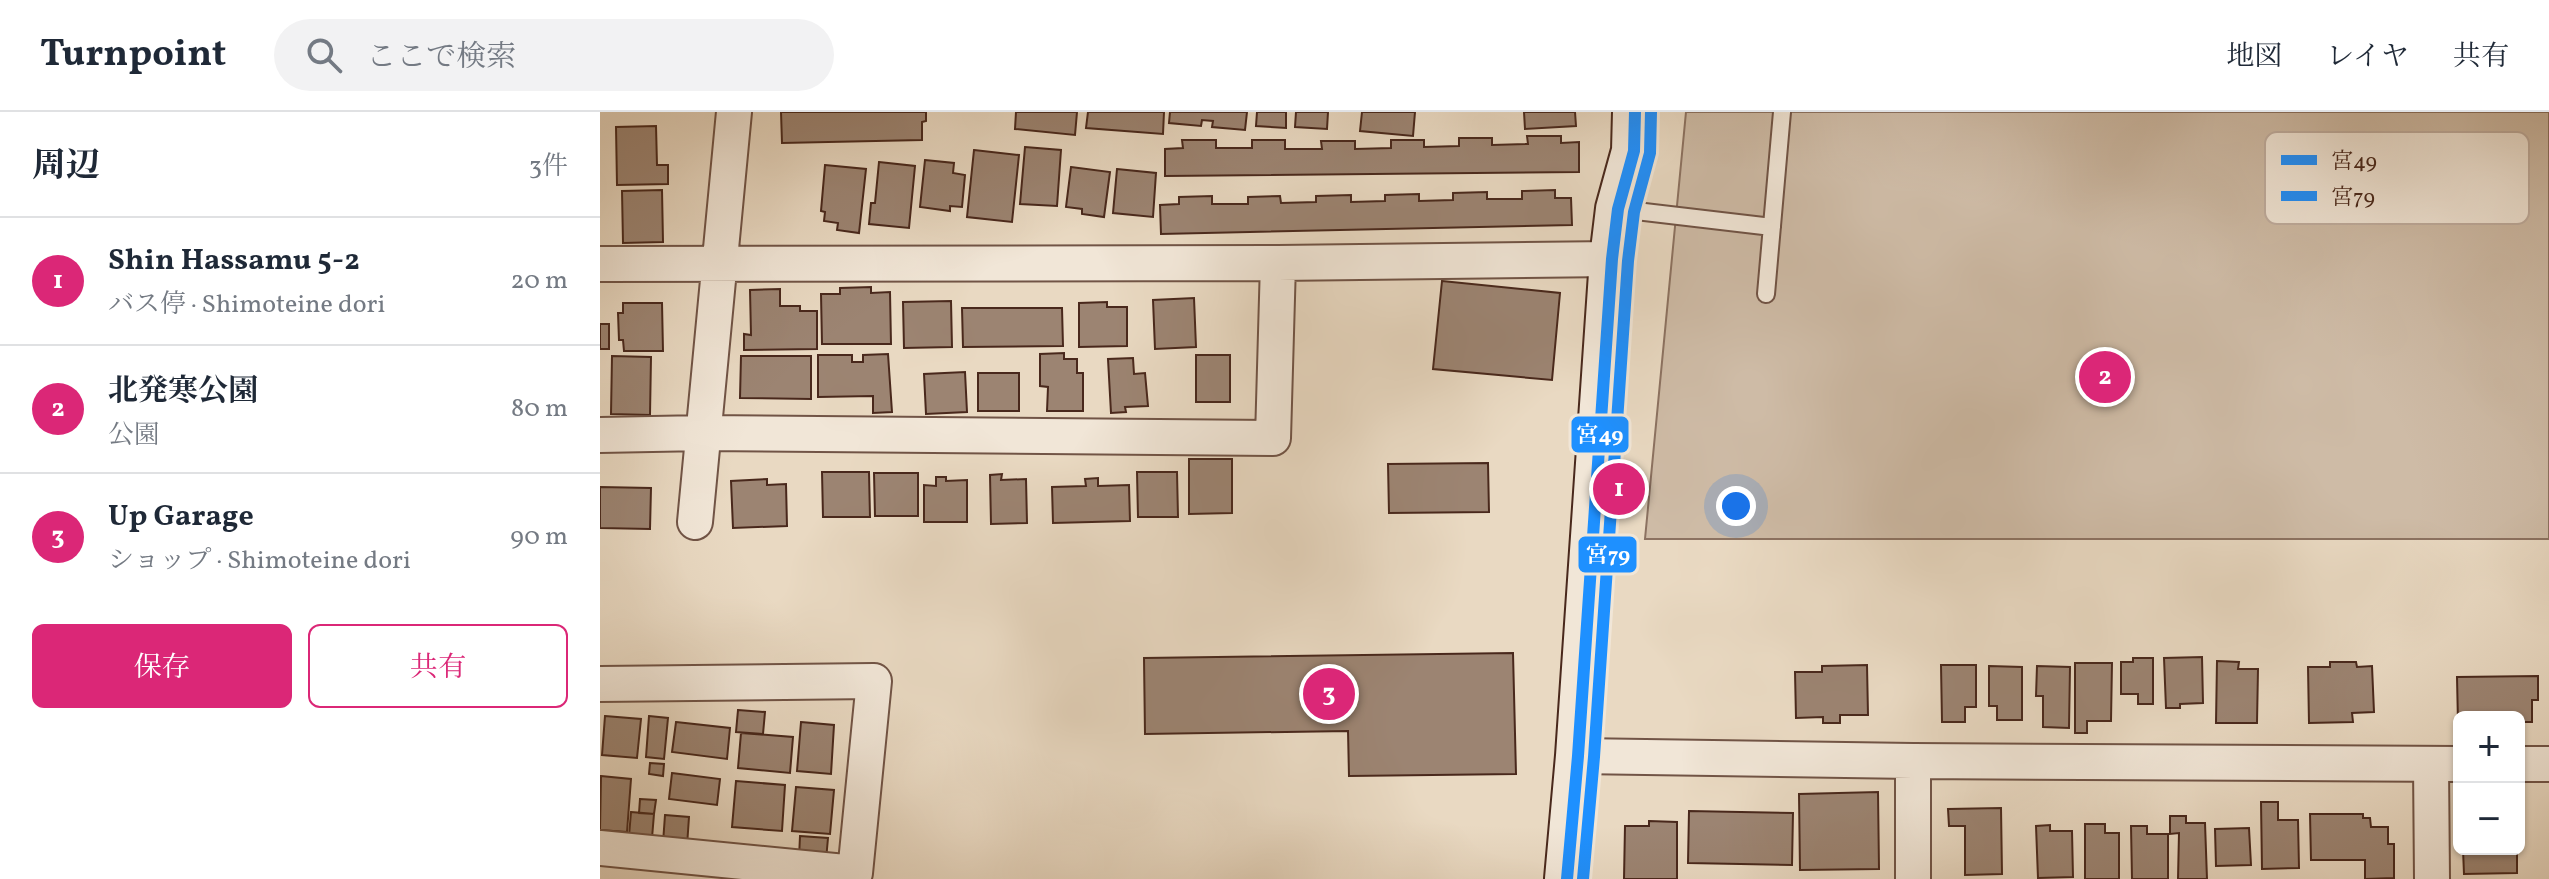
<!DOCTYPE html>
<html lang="ja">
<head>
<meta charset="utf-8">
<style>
	body { margin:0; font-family:Vollkorn,"Noto Serif JP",serif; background:#f2f2f3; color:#1f2937 }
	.controls { position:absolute; right:24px; bottom:24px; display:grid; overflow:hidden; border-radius:12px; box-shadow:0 2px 6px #0004 }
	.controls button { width:72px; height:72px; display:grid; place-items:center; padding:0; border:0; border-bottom:2px solid #e0e1e3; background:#fff; color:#1f2937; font:40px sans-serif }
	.you { position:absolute; left:1136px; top:394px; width:28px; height:28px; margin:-20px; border:6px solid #fff; border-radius:50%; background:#1a73e8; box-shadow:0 0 0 12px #1a73e833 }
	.badge { display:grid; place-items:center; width:52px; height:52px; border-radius:50%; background:#db2777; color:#fff; font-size:26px; font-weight:700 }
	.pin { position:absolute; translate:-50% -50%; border:4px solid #fff; box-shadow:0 2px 8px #0006 }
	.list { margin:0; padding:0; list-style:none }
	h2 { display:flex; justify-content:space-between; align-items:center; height:104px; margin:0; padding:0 32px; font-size:34px }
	h2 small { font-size:26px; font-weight:400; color:#747a83 }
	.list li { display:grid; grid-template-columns:52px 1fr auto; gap:24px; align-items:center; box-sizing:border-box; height:128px; padding:0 32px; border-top:2px solid #e0e1e3 }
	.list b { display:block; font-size:30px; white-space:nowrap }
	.list p { margin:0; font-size:26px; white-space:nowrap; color:#747a83 }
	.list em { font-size:26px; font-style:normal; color:#747a83 }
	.actions { display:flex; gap:16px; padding:24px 32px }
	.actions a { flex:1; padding:18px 0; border:2px solid #db2777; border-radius:12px; text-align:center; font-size:28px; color:#db2777 }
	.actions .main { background:#db2777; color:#fff }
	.icon { flex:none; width:44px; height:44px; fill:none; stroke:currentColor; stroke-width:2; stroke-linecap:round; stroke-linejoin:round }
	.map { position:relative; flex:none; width:1949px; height:767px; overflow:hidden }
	header { display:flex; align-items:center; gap:48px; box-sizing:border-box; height:112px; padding:0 40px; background:#fff; border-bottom:2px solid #e0e1e3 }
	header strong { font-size:38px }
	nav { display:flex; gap:44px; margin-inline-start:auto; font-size:28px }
	.search { width:560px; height:72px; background:#f2f2f3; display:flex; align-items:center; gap:20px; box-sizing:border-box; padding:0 28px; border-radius:44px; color:#747a83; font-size:30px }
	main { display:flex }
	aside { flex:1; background:#fff }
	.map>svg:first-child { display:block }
	.green { fill:#cebba6; stroke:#8c7261; stroke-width:2 }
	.building { fill:#9c8472; stroke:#49281c; stroke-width:2 }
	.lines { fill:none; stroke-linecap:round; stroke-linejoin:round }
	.lane-casing { stroke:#715446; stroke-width:20 }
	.street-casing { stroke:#715446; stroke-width:38 }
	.secondary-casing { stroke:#49281c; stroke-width:48 }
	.lane { stroke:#f1e6d7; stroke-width:16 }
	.street { stroke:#f1e6d7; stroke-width:34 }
	.secondary { stroke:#f1e6d7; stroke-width:44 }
	.bus-1-casing { stroke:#f1e6d7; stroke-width:18 }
	.bus-2-casing { stroke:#f1e6d7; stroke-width:18 }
	.bus-1 { stroke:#1e90ff; stroke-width:12 }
	.bus-2 { stroke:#1e90ff; stroke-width:12 }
	.key { fill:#f1e6d7; stroke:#bfad9f; stroke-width:2 }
	.key-label { font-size:22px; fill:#49281c }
	.line-badge { stroke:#f1e6d7; stroke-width:3 }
	.badge-label { font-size:22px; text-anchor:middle; font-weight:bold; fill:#fff }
</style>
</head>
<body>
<header>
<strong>Turnpoint</strong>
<div class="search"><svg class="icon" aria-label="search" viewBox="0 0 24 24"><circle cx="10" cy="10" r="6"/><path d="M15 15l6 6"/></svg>ここで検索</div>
<nav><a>地図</a><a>レイヤ</a><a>共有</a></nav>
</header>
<main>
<aside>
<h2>周辺<small>3件</small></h2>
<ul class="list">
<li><span class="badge">1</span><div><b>Shin Hassamu 5-2</b><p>バス停 · Shimoteine dori</p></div><em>20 m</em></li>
<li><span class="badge">2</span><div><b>北発寒公園</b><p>公園</p></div><em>80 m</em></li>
<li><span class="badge">3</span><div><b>Up Garage</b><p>ショップ · Shimoteine dori</p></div><em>90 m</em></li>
</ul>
<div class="actions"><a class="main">保存</a><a>共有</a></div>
</aside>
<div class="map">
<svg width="1949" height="767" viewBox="0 0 1949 767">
	<rect width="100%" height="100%" fill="#e9d9c2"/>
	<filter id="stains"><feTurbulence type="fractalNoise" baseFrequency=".0025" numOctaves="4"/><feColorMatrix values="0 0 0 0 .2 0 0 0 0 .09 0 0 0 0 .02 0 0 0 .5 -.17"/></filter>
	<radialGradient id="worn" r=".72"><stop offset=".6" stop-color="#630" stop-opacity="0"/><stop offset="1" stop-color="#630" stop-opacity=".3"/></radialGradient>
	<path class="green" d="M1086 0H1949V427H1045Z"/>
	<path class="building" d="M181 0H326V9L322 10V28L182 31Z
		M416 0H477L475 23 415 17Z
		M488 0H564L563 22 486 16Z
		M570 0H647L645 18 612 15 613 9 602 8 601 14 569 11Z
		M657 0H686V16L656 14Z
		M696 0H728L727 17 695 15Z
		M762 0H815L813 24 760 19Z
		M924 0H975L976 14 925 17Z
		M56 14 57 53H68V72L17 73 16 15Z
		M927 24H961V31L979 30V60L565 64V37L583 36 582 28H616V36H652V28H685V37H722L721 29H755V37L791 36V28H824V35L859 34V26H892V33L928 32Z
		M425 35 461 38 457 94 420 92Z
		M374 38 419 43 412 110 367 105Z
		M325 48 354 51 353 61 365 63 362 95 350 94V99L320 95Z
		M279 50 315 54 309 116 269 112 271 91H275Z
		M225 53 266 57 259 121 237 118 238 111 224 109 225 100 221 99Z
		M471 55 510 60 504 105 482 102V97L466 95Z
		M517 57 556 61 553 105 513 101Z
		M62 78 63 130 23 131 22 79Z
		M955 78V86H971L972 113 561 122 560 93 579 92V85L612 84V92H648V85L680 84 681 91 716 90V84L751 83V90L785 89V83L819 82V89L853 88V81L887 80V87H922V79Z
		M842 169 960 181 952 268 833 257Z
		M271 175V181L290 180 291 232H222L221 182H240V176Z
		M180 177V194H200V199H217V237L144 238V222L151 223 150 178Z
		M594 186 596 235 555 237 553 188Z
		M351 189 352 235 304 236 303 190Z
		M507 190V195H527V234L479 235V191Z
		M23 191H62L63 239H24L23 228H19L18 201H23Z
		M362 196H462L463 234 363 235Z
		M0 212H9V237H0Z
		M464 241V247H477V261H483V299H447L448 275 440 274V242Z
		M288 242 292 300 273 301V284L218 285V243H252V250H263V243Z
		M596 243H630V290H596Z
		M12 244 51 245 50 303 11 302Z
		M141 244H211V287L140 286Z
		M533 246 534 262 545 261 548 294 525 295 526 300 511 301 508 247Z
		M365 260 367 300 326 302 324 262Z
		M378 261H419V299H378Z
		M589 347H632V401L589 402Z
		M888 351 889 400 789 401 788 352Z
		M222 360H269L270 405H223Z
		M537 360H577L578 405H538Z
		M274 361H318V404H275Z
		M402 362 401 368 426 367 427 411 391 412 390 363Z
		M336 365H346V369L367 368V410H324V373L336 374Z
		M498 366V374L529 373 530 409 453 411 452 375 486 374 485 367Z
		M167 367V373L186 372 187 414 133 416 131 369Z
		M0 375 51 376 50 417 0 416Z
		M913 541 916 662 749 664 748 619 545 622 544 546Z
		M1602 545 1603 591 1580 592V596H1566L1564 546Z
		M1533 546H1553V592H1538V582H1521V550H1533Z
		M1617 549 1639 550 1638 557H1658L1657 611H1616Z
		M1730 550H1756L1757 555 1772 554 1774 600 1752 601 1753 610 1709 611 1708 555H1730Z
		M1475 551H1512L1511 609H1487V621H1475Z
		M1267 553 1268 603H1240V611H1223V605L1196 606 1195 560H1222V554Z
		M1341 553H1376V595H1365V610H1342Z
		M1389 554 1422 555V608H1397V594H1389Z
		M1437 554 1470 555 1469 616 1443 615V584H1436Z
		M1938 564V588H1932V610H1919V605H1859L1858 611 1857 565Z
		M138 598 165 600 163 622 136 620Z
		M5 604 41 607 37 646 2 643Z
		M49 604 68 606 64 647 46 645Z
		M76 610 130 616 127 647 72 640Z
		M201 610 234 613 231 662 197 659Z
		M141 621 193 625 190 661 138 656Z
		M50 651 64 652 63 664 49 662Z
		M72 661 120 667 117 693 69 687Z
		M1 664 31 667 27 720 0 718Z
		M136 669 185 673 182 719 132 715Z
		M196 675 234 678 230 722 192 719Z
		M1278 680 1279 757 1200 758 1199 682Z
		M40 687 56 688 54 702 39 701Z
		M1661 690H1678V708H1698L1699 756 1662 757Z
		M1401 696 1402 762 1365 763V714H1349L1348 697Z
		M1089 699 1193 701 1192 753 1088 751Z
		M31 700 54 702 52 726 29 724Z
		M1710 702H1763V706H1770L1771 715H1788V732H1794V766L1765 767V748H1711Z
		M65 703 89 705 87 734 63 731Z
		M1570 704H1586V711H1605L1607 767H1578L1579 721 1570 722Z
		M1049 709 1077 710V767H1024L1025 714H1049Z
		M1485 712H1505V721H1519V767H1485Z
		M1450 713V719H1472L1473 765 1438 766 1436 714Z
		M1531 714H1547V722H1568V767H1532Z
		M1649 716 1651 753 1616 754 1615 717Z
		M200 724 228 726 226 748 199 746Z
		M1863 737H1917V761L1864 762Z"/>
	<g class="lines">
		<defs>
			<path id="lane" d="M1019 97 1172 115
				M1166 182 1182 0"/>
			<path id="street" d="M0 152 678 151 1012 147
				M0 323 104 321 673 326 678 151
				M95 410 134 0
				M0 572 274 569 255 761 0 736
				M978 644 1313 649 1859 652
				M1313 649V767
				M1831 652 1832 767
				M1919 652H1949"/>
			<path id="secondary" d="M967 767 978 644 1012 147 1018 97 1034 39 1035 0"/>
		</defs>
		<use href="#lane" class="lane-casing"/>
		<use href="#street" class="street-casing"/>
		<use href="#secondary" class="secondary-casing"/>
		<use href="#lane" class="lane"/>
		<use href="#street" class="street"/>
		<use href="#secondary" class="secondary"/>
		<defs>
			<path id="bus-1" d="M967 767 978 644 1012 147 1018 97 1034 39 1035 0"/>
			<path id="bus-2" d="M983 767 994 645 1028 149 1034 100 1050 41 1051 0"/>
		</defs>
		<use href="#bus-1" class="bus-1-casing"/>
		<use href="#bus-2" class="bus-2-casing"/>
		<use href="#bus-1" class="bus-1"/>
		<use href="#bus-2" class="bus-2"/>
	</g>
	<rect x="1665" y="20" width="264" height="92" rx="12" class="key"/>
	<rect x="1681" y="43" width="36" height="10" fill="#1e90ff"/>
	<rect x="1681" y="79" width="36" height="10" fill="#1e90ff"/>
	<g class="key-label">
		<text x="1731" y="56">宮49</text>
		<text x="1731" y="92">宮79</text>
	</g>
	<g class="line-badge">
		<rect x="970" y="303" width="60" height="39" rx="8" fill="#1e90ff"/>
		<rect x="977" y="423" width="61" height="39" rx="8" fill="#1e90ff"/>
	</g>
	<g class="badge-label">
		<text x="1000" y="330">宮49</text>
		<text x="1008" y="450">宮79</text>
	</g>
	<rect width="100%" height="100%" filter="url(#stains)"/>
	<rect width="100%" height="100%" fill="url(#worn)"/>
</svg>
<div class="controls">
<button>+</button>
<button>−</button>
</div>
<div class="you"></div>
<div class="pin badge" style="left:1019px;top:377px">1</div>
<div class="pin badge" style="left:1505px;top:265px">2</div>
<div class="pin badge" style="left:729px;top:582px">3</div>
</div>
</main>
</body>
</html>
